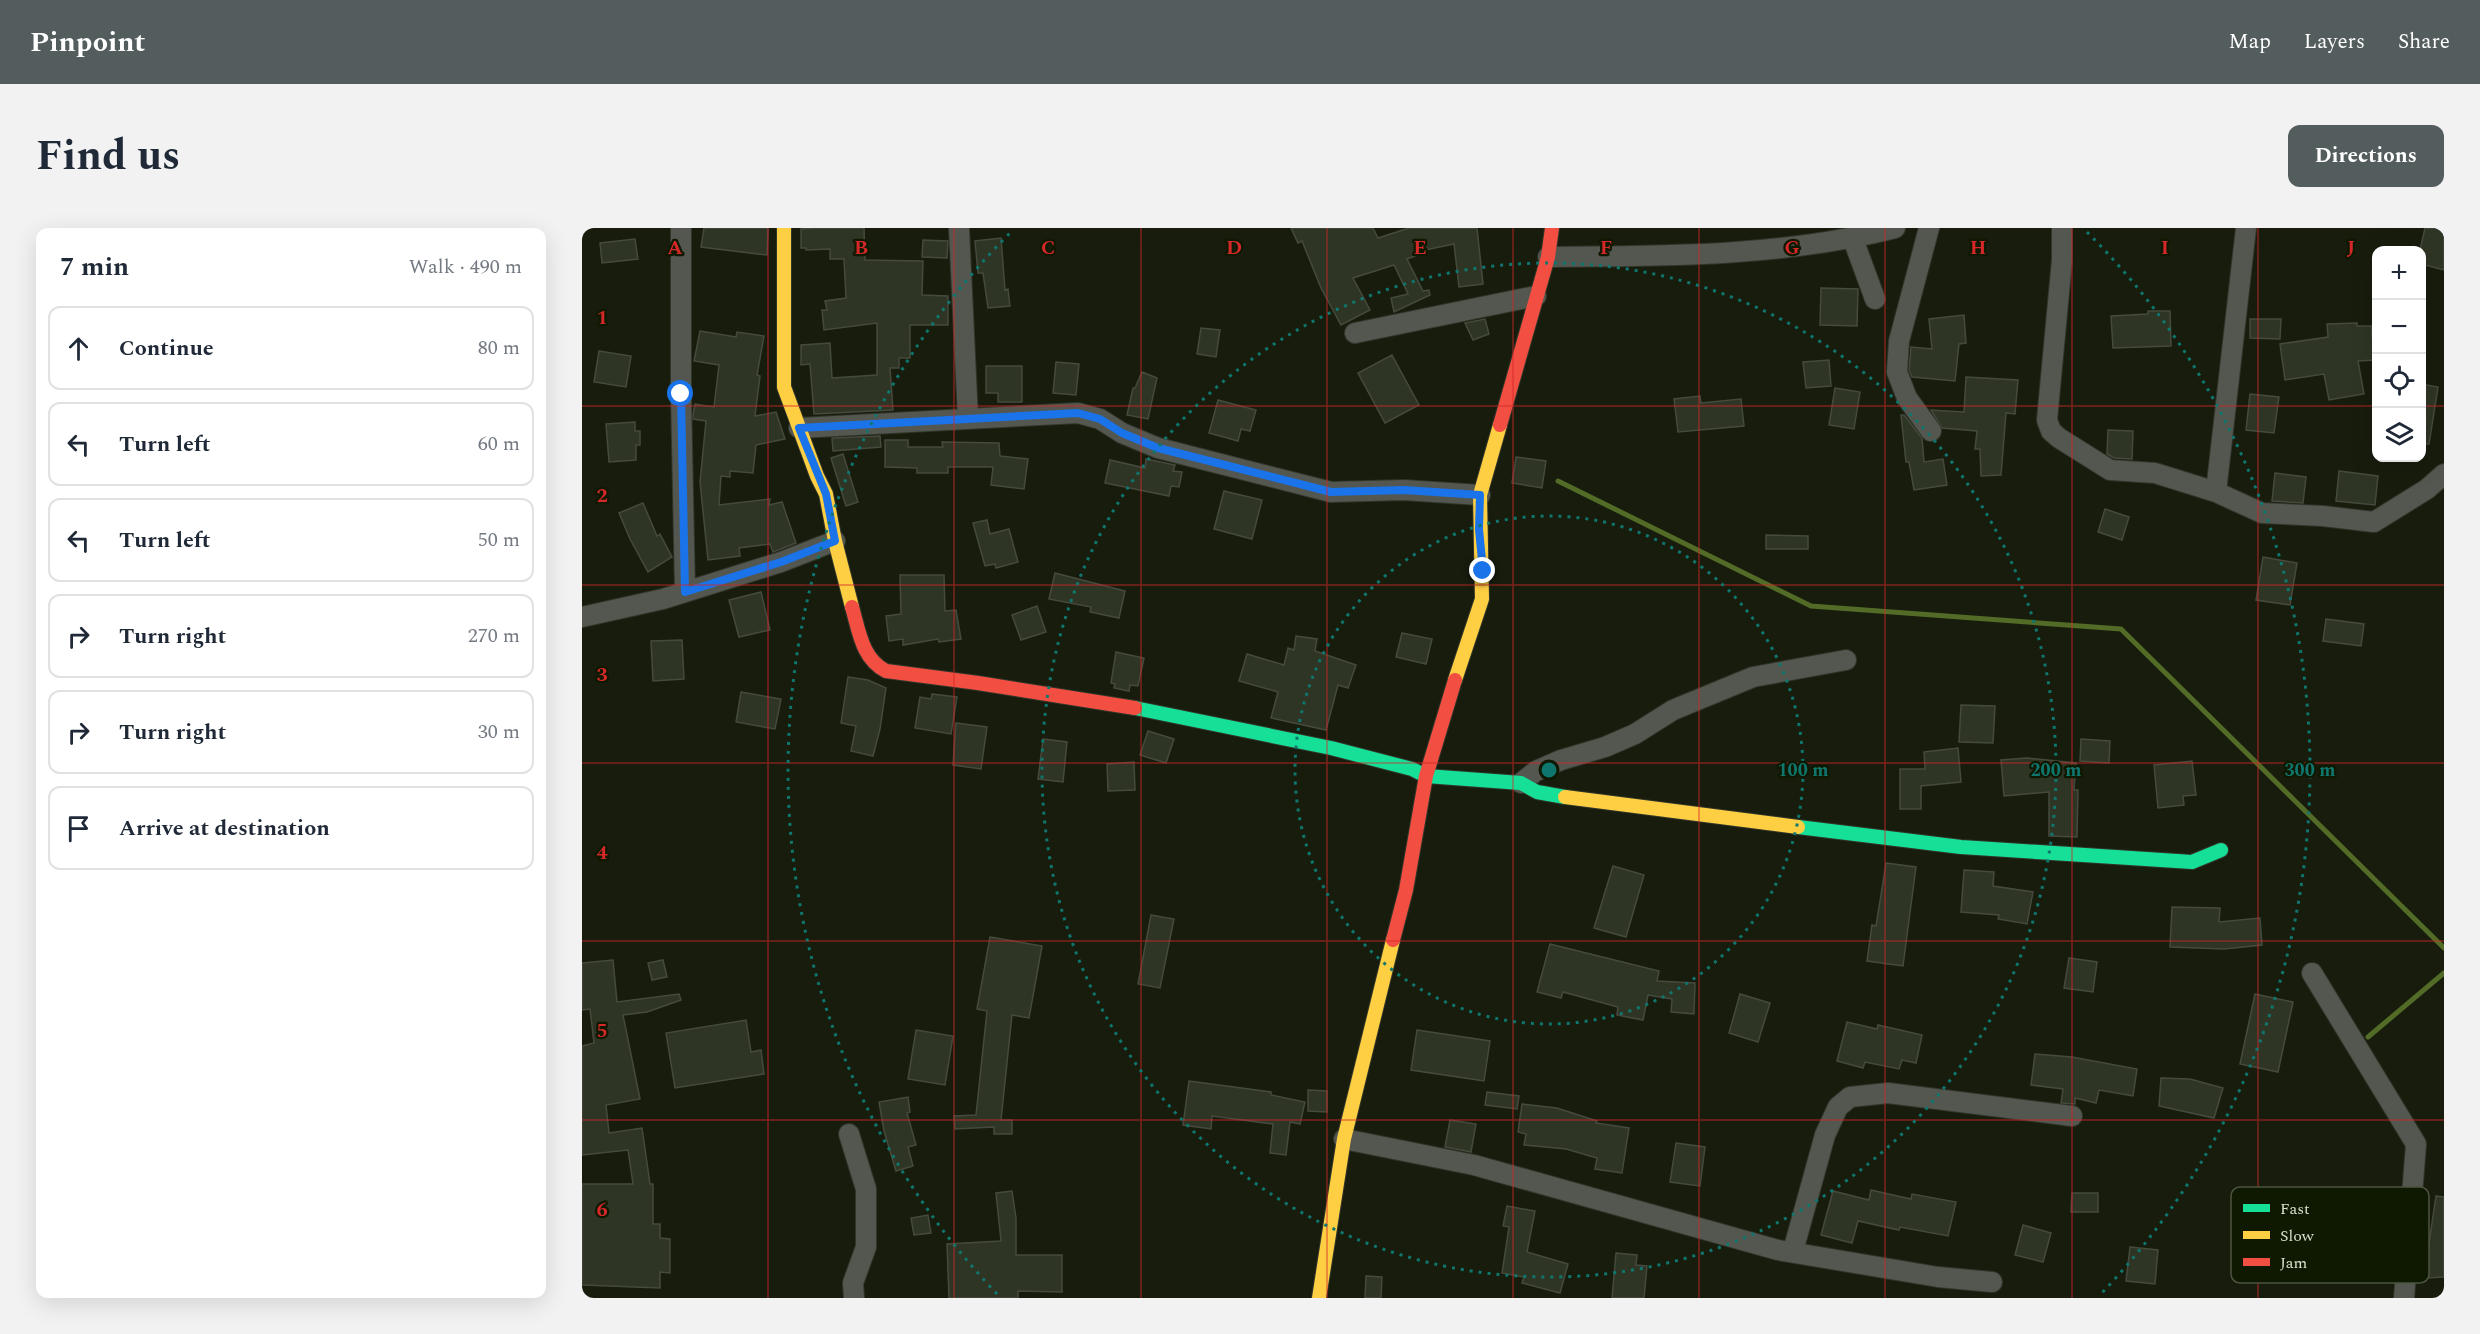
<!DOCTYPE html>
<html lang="en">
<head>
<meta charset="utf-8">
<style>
	body { margin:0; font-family:Spectral,serif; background:#f2f2f3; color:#1f2937 }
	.controls { position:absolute; right:18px; top:18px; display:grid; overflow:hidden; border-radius:12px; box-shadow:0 6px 24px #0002 }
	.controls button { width:54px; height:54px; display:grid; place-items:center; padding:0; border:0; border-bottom:2px solid #e0e1e3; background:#fff; color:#1f2937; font:30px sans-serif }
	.stop { position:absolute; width:18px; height:18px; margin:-14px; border:4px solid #1a73e8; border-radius:50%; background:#fff }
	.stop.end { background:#1a73e8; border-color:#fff; box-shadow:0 2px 6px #0008 }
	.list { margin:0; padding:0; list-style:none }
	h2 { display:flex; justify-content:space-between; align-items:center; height:78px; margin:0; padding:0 24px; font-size:26px }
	h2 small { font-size:20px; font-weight:400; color:#747a83 }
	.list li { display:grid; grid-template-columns:39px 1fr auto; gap:18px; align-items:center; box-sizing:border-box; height:84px; margin:0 12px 12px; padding:0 12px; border:2px solid #e0e1e3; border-radius:12px }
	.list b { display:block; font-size:22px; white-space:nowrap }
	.list em { font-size:20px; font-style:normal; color:#747a83 }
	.icon { flex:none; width:33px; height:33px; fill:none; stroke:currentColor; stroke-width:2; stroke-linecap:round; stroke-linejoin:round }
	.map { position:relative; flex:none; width:1862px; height:1070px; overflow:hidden; border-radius:12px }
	header { display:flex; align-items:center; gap:36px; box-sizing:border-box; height:84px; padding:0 30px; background:#545d5d; color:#fff }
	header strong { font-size:28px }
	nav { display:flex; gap:33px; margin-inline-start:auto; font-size:21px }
	.intro { display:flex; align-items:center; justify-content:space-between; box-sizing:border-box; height:144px; padding:0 36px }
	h1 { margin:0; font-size:42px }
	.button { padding:15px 27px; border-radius:12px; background:#545d5d; color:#fff; font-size:21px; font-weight:700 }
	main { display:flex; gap:36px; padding:0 36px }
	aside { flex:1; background:#fff; border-radius:12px; box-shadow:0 6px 24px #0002 }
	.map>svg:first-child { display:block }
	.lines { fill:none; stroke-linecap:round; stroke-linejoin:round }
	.stream { stroke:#526b26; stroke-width:5 }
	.building { fill:#2f3524; stroke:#464a3e; stroke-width:1.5 }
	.street-casing { stroke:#31362a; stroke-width:22 }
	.fast-casing { stroke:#31362a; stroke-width:16 }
	.slow-casing { stroke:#31362a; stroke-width:16 }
	.jam-casing { stroke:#31362a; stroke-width:16 }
	.street { stroke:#545750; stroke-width:20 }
	.fast { stroke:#16e098; stroke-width:14 }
	.slow { stroke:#ffcf43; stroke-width:14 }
	.jam { stroke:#f24e42; stroke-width:14 }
	.route { stroke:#1a73e8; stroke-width:8 }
	.grid { fill:none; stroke:#d62828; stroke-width:1.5; stroke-opacity:0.55 }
	.ring { fill:none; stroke:#0f766e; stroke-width:3; stroke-dasharray:3 6 }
	.key { fill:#0f1801; stroke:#4c543f; stroke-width:1.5 }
	.key-label { font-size:16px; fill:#d9e1d0 }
	.grid-label { font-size:20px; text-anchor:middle; font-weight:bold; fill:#d62828; stroke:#0f1801; stroke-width:4.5; stroke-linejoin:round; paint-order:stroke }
	.centre { fill:#0f766e; stroke:#0f1801; stroke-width:3 }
	.ring-label { font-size:18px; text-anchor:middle; font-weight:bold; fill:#0f766e; stroke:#0f1801; stroke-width:4.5; stroke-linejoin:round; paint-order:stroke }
</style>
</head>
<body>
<header>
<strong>Pinpoint</strong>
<nav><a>Map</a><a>Layers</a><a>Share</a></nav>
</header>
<div class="intro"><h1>Find us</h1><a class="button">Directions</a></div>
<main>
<aside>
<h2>7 min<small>Walk · 490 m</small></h2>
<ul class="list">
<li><svg class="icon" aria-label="ahead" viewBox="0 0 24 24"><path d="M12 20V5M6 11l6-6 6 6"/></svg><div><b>Continue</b></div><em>80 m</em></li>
<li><svg class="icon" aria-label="left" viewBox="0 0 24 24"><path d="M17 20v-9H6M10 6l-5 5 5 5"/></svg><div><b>Turn left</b></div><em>60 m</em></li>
<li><svg class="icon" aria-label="left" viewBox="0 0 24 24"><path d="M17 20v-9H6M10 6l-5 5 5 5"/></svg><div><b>Turn left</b></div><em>50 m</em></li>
<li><svg class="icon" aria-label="right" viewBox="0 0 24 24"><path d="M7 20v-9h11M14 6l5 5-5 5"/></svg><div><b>Turn right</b></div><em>270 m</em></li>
<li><svg class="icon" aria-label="right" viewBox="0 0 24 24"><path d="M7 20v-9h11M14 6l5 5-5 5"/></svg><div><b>Turn right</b></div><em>30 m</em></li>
<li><svg class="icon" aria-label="arrive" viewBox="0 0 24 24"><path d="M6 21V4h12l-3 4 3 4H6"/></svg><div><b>Arrive at destination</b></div></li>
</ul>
</aside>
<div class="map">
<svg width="1862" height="1070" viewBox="0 0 1862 1070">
	<rect width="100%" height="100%" fill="#171c0d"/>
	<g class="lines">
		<path class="stream" d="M976 253 1229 378 1539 401 1862 720
			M1786 809 1862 745"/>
	</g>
	<path class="building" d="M122 0H186L185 27 119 19Z
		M234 0H282L283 32 341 33 340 67 366 68V97H328V130H317V140H308L311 182 232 186 228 136 219 137V117L248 115 250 150 295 147V95L242 102 240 82H245L243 73 264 70 262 31H248V21L224 22V20H219V1Z
		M709 0H791L796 10 827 0H895L901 56 877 59 872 16 843 22 844 24 825 31 841 63 847 62 848 67 812 84 809 70 826 66 812 37 771 50 788 82 759 97 739 60 720 13 716 15Z
		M1843 0H1862V42L1839 36V22H1838Z
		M419 10 423 62 426 61 428 78 406 80 401 45H396L393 13Z
		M53 11 56 31 20 35 18 15Z
		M341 12 366 13 365 30 340 29Z
		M1239 60 1276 61 1275 98 1238 97Z
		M1566 83H1588L1589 118 1531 120 1529 88 1566 86Z
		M1382 87 1384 115 1377 116 1373 153 1330 149 1327 142 1329 119 1350 121 1347 91Z
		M903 91 907 106 891 112 883 95Z
		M1668 91H1699L1698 111 1668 110Z
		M1775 95V98H1790V111H1793L1794 132 1776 133 1782 166 1747 172 1742 146 1703 152 1698 116 1746 109 1745 96Z
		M619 100 638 102 634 129 615 126Z
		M118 103 154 109 155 104 182 108 175 147 178 148 173 188 194 184 203 211 174 217 171 245 148 243V249L139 248 137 277 188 271 187 277 200 274 214 315 191 324 188 316 157 320 158 328 126 332 118 254 124 193 111 191V187L113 176 132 179 137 137 112 133Z
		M17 123 49 128 44 159 12 154Z
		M810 127 837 177 803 195 776 145Z
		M1247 132 1249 158 1224 160 1221 134Z
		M474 134 497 136 494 167 471 165Z
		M404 138H440V174H416V165H404Z
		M560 144 575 150 566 191 545 187 551 160H553Z
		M1384 149 1436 152 1433 186 1424 185 1419 247 1399 248 1398 221H1393L1395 203 1360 200 1349 182 1382 184Z
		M1839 156 1856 159 1847 216H1839Z
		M1253 160 1278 164 1272 201 1247 197Z
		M1668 166 1697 169 1692 205 1664 202Z
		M1118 168 1119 175 1159 171 1162 198 1096 204 1092 171Z
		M636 172 674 182 668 203 659 201 656 213 627 205Z
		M1319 187H1322L1340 210 1342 234 1361 231 1365 257 1332 262 1327 234H1324Z
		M53 194V203H58V217H54V232L27 234 24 196Z
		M1526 202 1551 203 1550 231 1532 230 1525 226Z
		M298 208 299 219 251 223 250 210Z
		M303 212H326V219H361L360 214 417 215 418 228 446 231 442 261 409 257 411 239H366V245H335V240L303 239Z
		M261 226 276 274 264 278 249 230Z
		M934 229 964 233 960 260 930 255Z
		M564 231 593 237 591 243 600 244 597 259 589 258 587 268 523 255 528 232 563 240Z
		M1757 243 1796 248 1793 277 1754 273Z
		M1693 245 1724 249 1721 275 1690 273Z
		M642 263 680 272 670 311 632 301Z
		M61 275 75 308 78 306 90 329 66 344 48 311 37 285Z
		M1523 281 1547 289 1540 312 1516 304Z
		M405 292 408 306 427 301 436 334 414 340 413 336 403 338 391 295Z
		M1184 307 1226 308V321H1184Z
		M1681 329 1715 335 1708 377 1674 372Z
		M473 345 543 363 537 390 508 384 509 379 467 371Z
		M318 347H362L363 383 374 382 379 411 357 414 356 411 321 417V411L307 413 304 388 319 386Z
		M179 364 188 402 157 409 147 372Z
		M455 378 464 404 439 412 430 387Z
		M1744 391 1782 396 1779 418 1741 413Z
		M820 405 850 411 844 436 814 429Z
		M714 408 735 411 733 423 774 437 766 460 756 457 744 502 689 490 696 464 657 453 665 426 702 437 706 420 712 422Z
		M100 412 102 451 71 453 69 413Z
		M534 424 562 430 556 458 548 457 547 463 532 460 533 456 529 455Z
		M266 449 286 452 304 460 298 501 291 528 269 523 274 498 259 495Z
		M159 464 199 471 193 501 154 494Z
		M350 466 375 469 369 506 333 500 338 469 349 471Z
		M1379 477 1413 478 1411 515 1377 514Z
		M374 495 405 499 399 541 371 537Z
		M566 503 592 511 584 535 558 527Z
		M461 511 485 514 481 554 456 551Z
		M1499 511 1528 513 1527 535 1498 533Z
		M1376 520 1379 554 1339 558V581H1318V541H1343L1342 524Z
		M1445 530 1494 535 1492 562H1496L1495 609 1467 608V564L1422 568 1419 532Z
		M1610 533 1614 567 1601 568 1602 577 1576 580 1572 537Z
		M552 534 553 562 526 563 525 536Z
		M1304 635 1334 639 1321 738 1285 733 1290 697 1294 698Z
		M1031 638 1062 647 1044 709 1012 700Z
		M1382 642 1412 644 1411 658 1451 664 1445 696 1416 691 1417 687 1379 684Z
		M1590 679 1638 680 1637 694 1678 690 1680 717 1642 721 1588 719Z
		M569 687 592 691 578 760 556 756Z
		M408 709 460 718 447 790 430 787 419 892H430V906H412V899L373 901 372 888 394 887 405 783 395 781Z
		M968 716 1077 743 1075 753 1113 755 1112 786 1089 784 1090 771 1066 767 1061 792 1035 787 1036 779 981 764 979 770 955 764Z
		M1487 730 1515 734 1511 764 1482 760Z
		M31 732 35 774 97 766 99 772 65 784 41 787 58 871 24 877 27 905 60 900 68 956H71V996H78V1010L88 1011V1045L78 1044V1060L0 1057V956H51L46 922 0 927V818L12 815 8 781 0 782V735Z
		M81 732 85 749 70 752 66 735Z
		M1158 766 1188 775 1176 814 1147 805Z
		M1673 766 1711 774 1696 844 1658 836Z
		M164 792 169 824 179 822 182 846 93 860 84 805Z
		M1265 794 1295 801 1296 797 1340 807 1334 835 1320 832 1317 841 1283 834 1281 840 1255 833Z
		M334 802 371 808 363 857 326 851Z
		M835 802 908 813 902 853 829 842Z
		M1453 826 1490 829 1555 841 1551 868 1517 862 1514 875 1493 870V876L1479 875 1481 861 1449 857Z
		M1579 850 1608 851 1641 860 1632 890 1577 878Z
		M607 853 689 864V867L723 874 718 896 708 894 704 927 688 925 691 896 630 888 629 901 601 897Z
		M726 862 745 863V884L726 883Z
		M905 864 937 868 935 881 903 877Z
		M326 869 328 884 325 885 334 917 326 919 331 938 314 943 302 903 297 874Z
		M940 876 975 880 1015 893 1014 895 1047 900 1040 945 1013 941 1015 930 984 921 942 917 944 906 936 904Z
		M868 892 894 896 889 924 863 919Z
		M1094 915 1123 919 1118 958 1088 954Z
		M1289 962 1329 971 1330 966 1374 974 1366 1008 1318 999 1317 1002 1276 993 1270 1015 1239 1007 1251 963 1287 972Z
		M430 963 434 990V1027H480V1064L436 1063V1070H367L365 1016 419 1013 414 965Z
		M1490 965H1516V984H1489Z
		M1854 968 1862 969V1049L1844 1050 1842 1022H1846Z
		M925 978 953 983 945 1024 986 1036 978 1065 940 1055 942 1049 920 1045 927 999 921 998Z
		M346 987 349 1005 332 1007 329 990Z
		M1441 997 1469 1005 1461 1034 1433 1027Z
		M1548 1019 1576 1022 1573 1056 1544 1053Z
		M1034 1025 1055 1027 1054 1037 1065 1038 1062 1070H1030Z
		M784 1048 800 1049 799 1070H783Z"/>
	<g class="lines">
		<defs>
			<path id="street" d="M99 0V167L103 364
				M377 0 386 191
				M1347 0 1317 113 1315 144 1325 170 1349 203
				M1480 0V32L1465 192 1469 203 1477 210 1528 242 1573 245 1634 264 1680 285 1741 288 1792 294 1845 261 1862 246
				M1271 11 1293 71
				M966 29C1082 28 1199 29 1313 0
				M773 105 954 68
				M217 200 496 185 518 191 540 205 576 220 749 264 822 262 898 267
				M1634 264 1664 0
				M0 389 81 371 199 334 253 313
				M939 555 954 543 979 532 1023 519 1053 506 1091 482 1171 449 1264 432
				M1730 745 1834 916 1822 1070
				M267 906 284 961V1019L271 1055 272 1070
				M762 911 892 937 1196 1022 1356 1049 1410 1054
				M1211 1023 1243 907 1256 879 1268 869 1306 865 1490 888"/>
			<path id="fast" d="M553 480 749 520 830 541 844 548 939 555 955 564 983 569
				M1216 599 1379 619 1610 634 1639 622"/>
			<path id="slow" d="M202 0V159L235 248 244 266 253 313 270 379
				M873 452 900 371 898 267 918 197
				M983 569 1216 599
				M737 1070 762 911 811 712"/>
			<path id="jam" d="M918 197 966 29 970 0
				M270 379C277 403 280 431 304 443L396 455 553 480
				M811 712 824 662 844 548 873 452"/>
		</defs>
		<use href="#street" class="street-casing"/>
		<use href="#fast" class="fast-casing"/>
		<use href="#slow" class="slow-casing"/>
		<use href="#jam" class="jam-casing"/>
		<use href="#street" class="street"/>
		<use href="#fast" class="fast"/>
		<use href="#slow" class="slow"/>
		<use href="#jam" class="jam"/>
	</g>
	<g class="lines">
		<path class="route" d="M99 166 103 364 199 334 253 313 244 266 217 200 496 185 518 191 540 205 576 220 749 264 822 262 898 267 897 301 901 343"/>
	</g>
	<path class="grid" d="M186 0V1070M372 0V1070M559 0V1070M745 0V1070M931 0V1070M1117 0V1070M1303 0V1070M1490 0V1070M1676 0V1070M0 178H1794M1840 178H1862M0 357H1862M0 535H1862M0 713H1862M0 892H1862"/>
	<g class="ring">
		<circle cx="967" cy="542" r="254"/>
		<circle cx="967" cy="542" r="507"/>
		<path d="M415 1066A761 761 0 0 1 429 4M1505 4A761 761 0 0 1 1519 1066"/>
	</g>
	<rect x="1649" y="959" width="198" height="96" rx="9" class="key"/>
	<rect x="1661" y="976" width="27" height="8" fill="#16e098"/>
	<rect x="1661" y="1003" width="27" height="8" fill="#ffcf43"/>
	<rect x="1661" y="1030" width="27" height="8" fill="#f24e42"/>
	<g class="key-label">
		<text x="1698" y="986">Fast</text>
		<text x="1698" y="1013">Slow</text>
		<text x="1698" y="1040">Jam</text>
	</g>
	<g class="grid-label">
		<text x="93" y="26">A</text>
		<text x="279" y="26">B</text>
		<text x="466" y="26">C</text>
		<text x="652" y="26">D</text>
		<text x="838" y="26">E</text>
		<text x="1024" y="26">F</text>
		<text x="1210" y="26">G</text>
		<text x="1396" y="26">H</text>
		<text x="1583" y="26">I</text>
		<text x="1769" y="26">J</text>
		<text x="20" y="96">1</text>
		<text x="20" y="274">2</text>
		<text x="20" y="453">3</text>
		<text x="20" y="631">4</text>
		<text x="20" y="809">5</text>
		<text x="20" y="988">6</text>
	</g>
	<circle cx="967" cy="542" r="9" class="centre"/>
	<g class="ring-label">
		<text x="1221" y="548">100 m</text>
		<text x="1474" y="548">200 m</text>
		<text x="1728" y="548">300 m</text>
	</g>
</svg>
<div class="controls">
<button>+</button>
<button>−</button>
<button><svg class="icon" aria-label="locate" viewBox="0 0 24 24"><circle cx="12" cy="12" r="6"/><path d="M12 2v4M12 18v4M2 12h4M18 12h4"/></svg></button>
<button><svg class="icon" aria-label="layers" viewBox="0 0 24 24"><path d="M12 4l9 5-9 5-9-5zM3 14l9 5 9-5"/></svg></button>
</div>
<div class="stop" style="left:99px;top:166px"></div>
<div class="stop end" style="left:901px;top:343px"></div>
</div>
</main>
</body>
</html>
